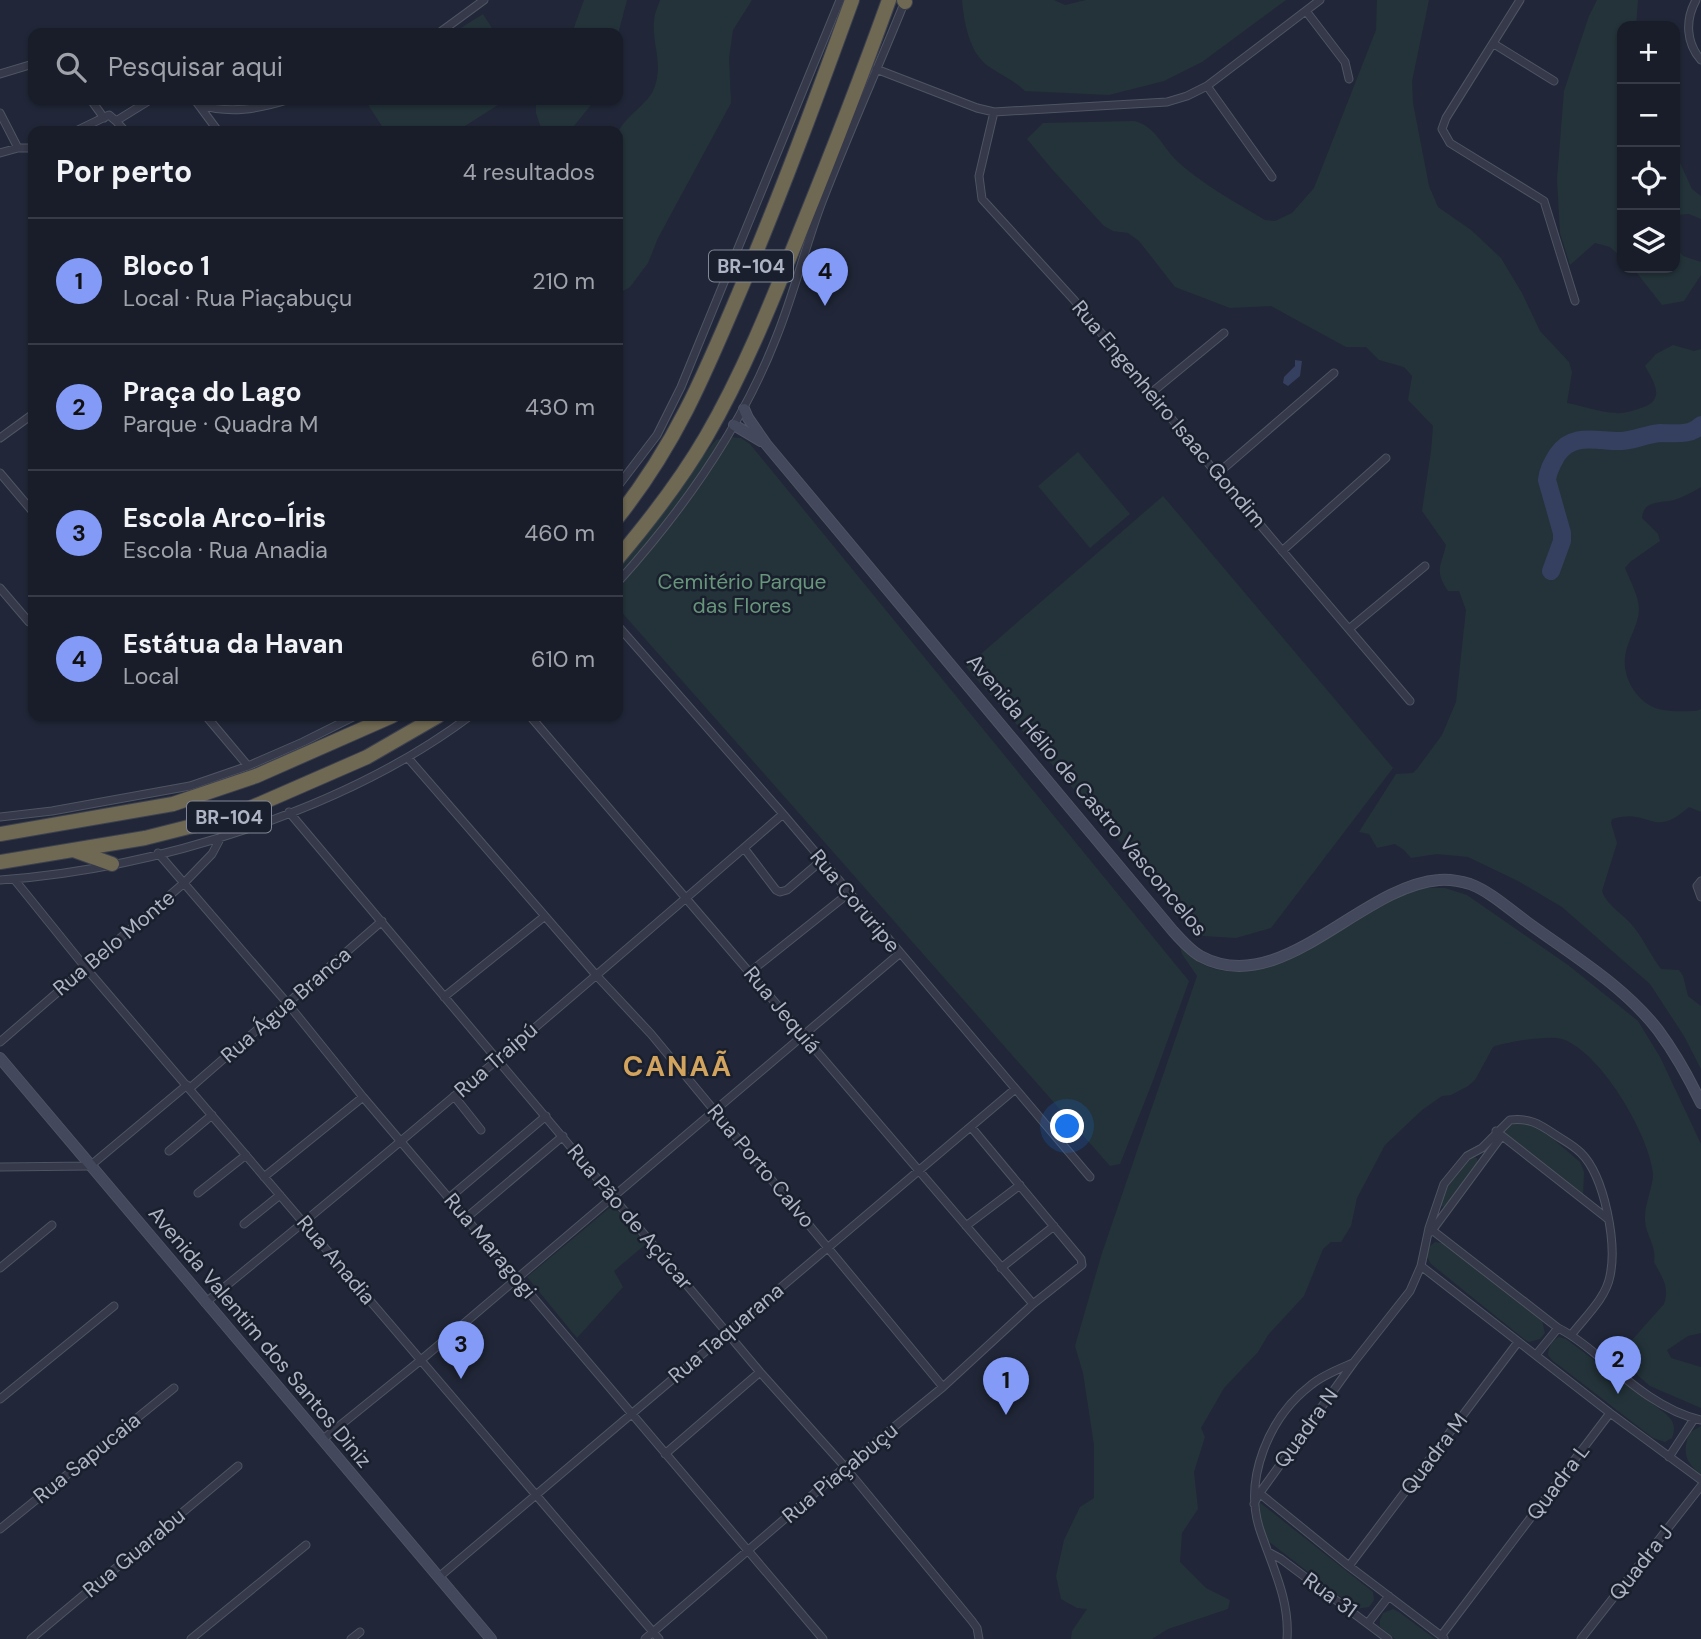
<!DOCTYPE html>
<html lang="pt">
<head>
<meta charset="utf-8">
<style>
	body { margin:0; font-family:"DM Sans",sans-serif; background:#222632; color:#f1f3f6 }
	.controls { position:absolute; right:21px; top:21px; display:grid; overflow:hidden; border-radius:14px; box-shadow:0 2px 5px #0004 }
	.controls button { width:63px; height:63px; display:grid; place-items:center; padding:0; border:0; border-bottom:2px solid #373b47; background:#191d2a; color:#f1f3f6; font:35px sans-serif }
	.you { position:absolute; left:1068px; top:1127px; width:24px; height:24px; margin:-18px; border:5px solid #fff; border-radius:50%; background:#1a73e8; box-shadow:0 0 0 10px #1a73e833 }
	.badge { display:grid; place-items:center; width:46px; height:46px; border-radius:50%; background:#839bf7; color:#111; font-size:23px; font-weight:700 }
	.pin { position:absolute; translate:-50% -58px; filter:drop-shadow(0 2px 4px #0008) }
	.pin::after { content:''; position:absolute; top:37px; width:24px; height:21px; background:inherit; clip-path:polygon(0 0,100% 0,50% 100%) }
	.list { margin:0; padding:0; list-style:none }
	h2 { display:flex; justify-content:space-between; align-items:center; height:91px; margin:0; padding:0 28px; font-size:30px }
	h2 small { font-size:23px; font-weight:400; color:#9fa2a8 }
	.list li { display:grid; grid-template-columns:46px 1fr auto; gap:21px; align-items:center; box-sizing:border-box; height:126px; padding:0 28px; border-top:2px solid #373b47 }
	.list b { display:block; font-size:26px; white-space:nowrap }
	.list p { margin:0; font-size:23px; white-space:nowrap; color:#9fa2a8 }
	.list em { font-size:23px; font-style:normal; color:#9fa2a8 }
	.icon { flex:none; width:38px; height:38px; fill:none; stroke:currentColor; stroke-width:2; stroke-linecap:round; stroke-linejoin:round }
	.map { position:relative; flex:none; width:1701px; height:1639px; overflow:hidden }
	.search { position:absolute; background:#191d2a; box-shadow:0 2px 5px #0004; left:28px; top:28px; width:595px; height:77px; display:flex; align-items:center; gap:18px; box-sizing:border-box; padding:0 24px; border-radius:14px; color:#9fa2a8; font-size:26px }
	.panel { position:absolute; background:#191d2a; box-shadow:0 2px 5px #0004; left:28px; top:126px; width:595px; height:595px; border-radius:14px }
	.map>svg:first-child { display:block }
	.green { fill:#233339 }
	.water { fill:#353f5f }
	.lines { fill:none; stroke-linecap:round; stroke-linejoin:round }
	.river { stroke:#353f5f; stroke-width:18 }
	.street-casing { stroke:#4f5463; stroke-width:9 }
	.secondary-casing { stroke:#4f5463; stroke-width:12 }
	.highway-casing { stroke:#3c4150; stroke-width:16 }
	.street { stroke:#353949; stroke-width:7 }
	.secondary { stroke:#43485c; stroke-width:10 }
	.highway { stroke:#6f6852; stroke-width:14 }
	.labels { text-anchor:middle; stroke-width:5; stroke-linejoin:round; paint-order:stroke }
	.shield { fill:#1a1f2d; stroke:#828797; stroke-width:2 }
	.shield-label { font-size:19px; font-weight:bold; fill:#afb4c5 }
	.street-label { font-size:21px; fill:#afb4c5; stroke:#1a1f2d }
	.park-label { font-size:21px; fill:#67967a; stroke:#1a1f2d }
	.district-label { font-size:28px; font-weight:bold; letter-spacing:2px; fill:#d2a45d; stroke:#1a1f2d }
</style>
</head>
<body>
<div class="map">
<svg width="1701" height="1639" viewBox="0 0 1701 1639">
	<rect width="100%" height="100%" fill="#212738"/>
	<path class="green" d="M584 0H627L618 34 572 33Z
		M660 0H752L733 30 729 58 731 103 658 238 648 263 630 287 618 294V133C626 114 649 105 655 86 663 63 652 44 654 21 654 14 658 7 660 0Z
		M962 0H1054L1065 5 1086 0H1286L1202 62 1164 81 1109 95 1025 91C1014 80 1001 75 988 66 969 52 964 22 962 0Z
		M1377 0H1429L1412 81 1413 103 1429 186 1438 207 1471 230 1501 258 1522 293 1540 331 1569 362 1572 372 1567 403C1583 406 1599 412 1616 413 1623 414 1631 411 1638 409 1666 402 1656 385 1645 366L1656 354 1673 345 1694 351 1701 349V487C1693 492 1683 497 1674 500 1661 503 1643 500 1642 518L1658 534 1660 541 1630 562 1625 568C1630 581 1639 596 1639 610 1638 627 1627 640 1625 657 1622 680 1640 707 1663 710 1674 712 1686 711 1696 711L1701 709V812L1689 807C1652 840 1650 807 1612 819L1611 823 1617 843 1602 891C1608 908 1626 915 1636 930 1645 942 1651 956 1661 969L1679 970 1683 976 1688 996 1701 1006V1069L1684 1036 1650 984 1562 907 1518 881 1468 857 1437 854 1411 858 1404 850 1395 844 1377 848 1369 834 1359 832 1396 774 1413 773 1417 769 1442 735 1456 702 1466 610 1459 591H1448C1434 570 1441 567 1446 545L1422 511 1431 451 1433 426 1408 400 1412 376 1404 367 1379 360 1366 347H1346L1271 306 1230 308 1175 287 1139 241 1128 233 1113 231 1104 226 1051 168 1027 139 1043 123 1134 121C1156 126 1162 147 1177 161 1203 185 1235 202 1265 220L1275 221 1292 213 1314 188 1376 30Z
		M1597 0H1638L1636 26H1622V258L1610 247 1595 243 1570 265 1560 233 1557 179 1564 91 1589 16Z
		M483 14 495 33H453Z
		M365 100H506L457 131H385Z
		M536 100H595L570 131H542L536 113Z
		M1675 152 1692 189 1701 196V219L1689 214 1675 215Z
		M1675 246 1683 256 1701 262V275L1684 301 1662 305 1633 268H1675Z
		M729 437 741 438 750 444 1189 981 1154 1078 1120 1164 1110 1166 618 608V561L716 440Z
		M1078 452 1130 514 1090 548 1038 486Z
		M1163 496 1393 768 1271 928 1236 938 1203 936 966 667Z
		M1414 888H1445L1467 895 1568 965 1638 1021 1660 1057 1701 1144V1333L1688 1336 1667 1350 1671 1358 1701 1367V1408L1650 1386 1617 1357 1664 1304C1670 1287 1662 1277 1654 1262 1657 1246 1646 1236 1645 1221 1644 1204 1654 1185 1653 1173 1649 1134 1600 1051 1562 1039 1550 1035 1505 1042 1493 1047L1475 1080 1468 1086 1451 1095 1442 1096 1422 1110 1385 1145 1357 1198 1351 1226 1341 1242H1331L1323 1249 1304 1296 1268 1335 1258 1352 1224 1388 1201 1428 1205 1437 1194 1472 1198 1509 1182 1533 1180 1562 1206 1588 1230 1600 1228 1609 1168 1629 1152 1639H1071L1072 1631 1087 1609 1077 1608 1061 1599 1056 1576 1064 1540 1080 1507 1094 1498V1445L1083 1373 1075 1346 1102 1253 1197 976 1182 954 1179 945C1226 1001 1295 954 1343 927 1366 913 1390 901 1414 888Z
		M1514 1123 1528 1124 1546 1133 1580 1162 1584 1172 1583 1197 1502 1131Z
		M1471 1156 1477 1158 1478 1163 1444 1207 1440 1206 1448 1183Z
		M613 1205 646 1244 614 1271 623 1287 577 1338 527 1277Z
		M1435 1242 1442 1243 1542 1321 1545 1333 1540 1339 1529 1342 1524 1339 1431 1264 1427 1257 1429 1247Z
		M1559 1337 1566 1339 1666 1414C1674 1422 1676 1427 1672 1438L1665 1442 1653 1438 1552 1360 1548 1355C1549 1346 1551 1341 1559 1337Z
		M1701 1426V1474C1684 1462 1683 1452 1689 1433Z
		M1258 1501 1373 1592 1374 1600 1369 1607 1356 1609 1268 1541 1263 1528Z
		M1393 1609 1399 1612 1435 1639H1395L1380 1627V1620L1383 1613Z"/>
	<path class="water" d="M1295 360 1302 361 1300 376 1288 386 1283 383 1284 377 1295 366Z"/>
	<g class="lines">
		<path class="river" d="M1551 571 1562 541V533L1547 480C1548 470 1552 464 1557 455 1573 431 1599 442 1622 441 1635 440 1647 434 1660 433 1675 433 1690 436 1701 425"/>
		<defs>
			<path id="street" d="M1520 0 1446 118 1442 129 1450 143 1544 201 1575 301
				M1696 0C1685 20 1686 43 1701 60
				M1306 11 1345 62 1349 79
				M439 33 484 0
				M1494 44 1554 81
				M876 69 977 108 994 112 1167 102 1187 96 1207 86 1320 0
				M0 74 33 64
				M1207 86 1272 177
				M91 100 104 118
				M195 100 218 131
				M200 105C230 114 258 109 287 100
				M994 112 979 176 982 199 1074 300 1217 474 1410 701
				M0 113 18 148
				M116 121 125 131
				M76 131 109 115 116 121 150 100
				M0 153 18 148H33
				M1151 393 1224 333
				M0 438 33 414
				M0 473 33 512
				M1217 474 1334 373
				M618 486 657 435 681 387 840 0
				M1282 551 1386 458
				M618 582C682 511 741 428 776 338 794 294 805 247 822 202 848 134 878 68 905 1
				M0 588 29 622
				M618 626 783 814 1090 1177
				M1349 629 1425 566
				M206 716 248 766
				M530 716 1033 1304
				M408 758 596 975 651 1034 943 1387
				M289 812 760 1372 845 1467 972 1621 977 1628 979 1639
				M0 817 52 811 190 786 248 766 303 742 355 716
				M744 848 776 890 780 892 787 890 821 861
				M158 853 288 1004 363 1097 823 1639
				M14 879 85 967 659 1639
				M0 880C155 869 345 810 470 716
				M1701 881 1697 886 1701 897
				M750 972 849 893
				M444 997 545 916
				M0 1042 184 883 212 854 221 837
				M190 1088 382 921
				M454 1096 481 1130
				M1496 1131 1608 1219
				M169 1151 212 1115
				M0 1167 90 1166 187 1085
				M264 1177 363 1097
				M198 1193 246 1155
				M449 1198 546 1116
				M466 1218 563 1136
				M244 1224 280 1195
				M966 1226 1020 1185
				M1432 1230 1558 1328C1575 1336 1588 1348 1603 1360 1631 1384 1664 1412 1701 1420
				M1431 1232 1501 1137
				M1421 1266 1610 1413 1701 1480
				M0 1268 52 1225
				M1001 1268 1054 1226
				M205 1303C401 1144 592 980 783 814
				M1536 1355 1558 1328
				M0 1399 114 1306
				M322 1440 421 1360 899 954
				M665 1454 760 1372
				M1669 1457 1694 1419
				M1258 1492 1349 1566 1444 1638
				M1254 1504 1259 1494 1354 1362 1410 1291 1421 1266 1429 1228 1444 1184 1467 1156 1482 1148 1510 1120C1529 1118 1538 1123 1554 1134 1563 1140 1573 1145 1581 1153 1605 1177 1617 1244 1610 1276 1606 1298 1585 1317 1572 1334
				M0 1529 174 1388
				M1270 1553 1281 1559 1388 1639
				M1349 1566 1518 1342
				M439 1577 1014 1090
				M1368 1623 1389 1596
				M1441 1636 1610 1413
				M31 1639 238 1466
				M191 1639 306 1545
				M351 1639 360 1632
				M645 1639 845 1467 943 1387 1033 1304 1082 1265 1081 1259 971 1127
				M1287 1639C1290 1600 1272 1566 1260 1530 1243 1479 1269 1417 1311 1385 1323 1375 1339 1369 1353 1363
				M1581 1639 1701 1486"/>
			<path id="secondary" d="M744 409 748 418 766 444 1173 931C1181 940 1190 950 1200 956 1281 1000 1360 886 1439 880 1449 879 1460 881 1470 884 1491 892 1509 909 1527 922 1572 955 1624 986 1658 1030 1675 1053 1689 1078 1701 1103
				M734 425 761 441
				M0 1058 491 1639"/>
			<path id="highway" d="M904 0 905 2
				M618 517C675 445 704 376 739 293 780 197 816 99 852 0
				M618 558C650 520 681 480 706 437 745 370 774 296 803 224 833 150 862 75 889 0
				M0 834 173 804 256 776 392 716
				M73 850 112 864
				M0 862 145 838 232 816 367 757 438 716"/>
		</defs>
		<use href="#street" class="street-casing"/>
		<use href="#secondary" class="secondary-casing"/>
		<use href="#highway" class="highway-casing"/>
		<use href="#street" class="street"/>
		<use href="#secondary" class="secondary"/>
		<use href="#highway" class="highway"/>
	</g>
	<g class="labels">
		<g class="shield">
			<rect x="709" y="250.5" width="84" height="31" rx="5"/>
			<rect x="187" y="801.5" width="84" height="31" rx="5"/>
		</g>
		<g class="shield-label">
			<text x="751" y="273">BR-104</text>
			<text x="229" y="824">BR-104</text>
		</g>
		<g class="street-label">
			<text transform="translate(1169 414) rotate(50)" y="7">Rua Engenheiro Isaac Gondim</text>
			<text transform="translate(1087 795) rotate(50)" y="7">Avenida Hélio de Castro Vasconcelos</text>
			<text transform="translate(855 901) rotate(50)" y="7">Rua Coruripe</text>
			<text transform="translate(114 943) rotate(-40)" y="7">Rua Belo Monte</text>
			<text transform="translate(286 1005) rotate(-41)" y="7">Rua Água Branca</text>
			<text transform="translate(782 1010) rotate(50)" y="7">Rua Jequiá</text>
			<text transform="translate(496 1060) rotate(-41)" y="7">Rua Traipú</text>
			<text transform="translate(761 1166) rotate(50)" y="7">Rua Porto Calvo</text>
			<text transform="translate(630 1217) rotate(50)" y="7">Rua Pão de Açúcar</text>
			<text transform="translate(490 1246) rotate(50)" y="7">Rua Maragogi</text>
			<text transform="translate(336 1260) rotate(50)" y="7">Rua Anadia</text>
			<text transform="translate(726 1333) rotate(-40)" y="7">Rua Taquarana</text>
			<text transform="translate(260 1337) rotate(50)" y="7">Avenida Valentim dos Santos Diniz</text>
			<text transform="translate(1306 1428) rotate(-54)" y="7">Quadra N</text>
			<text transform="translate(1434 1454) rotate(-53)" y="7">Quadra M</text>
			<text transform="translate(87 1458) rotate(-39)" y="7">Rua Sapucaia</text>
			<text transform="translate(840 1473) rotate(-40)" y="7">Rua Piaçabuçu</text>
			<text transform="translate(1558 1482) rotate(-53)" y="7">Quadra L</text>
			<text transform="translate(134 1553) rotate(-40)" y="7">Rua Guarabu</text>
			<text transform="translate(1641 1563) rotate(-52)" y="7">Quadra J</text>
			<text transform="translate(1330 1595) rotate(36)" y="7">Rua 31</text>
		</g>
		<g class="park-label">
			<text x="742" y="589">Cemitério Parque<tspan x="742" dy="24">das Flores</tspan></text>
		</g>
		<g class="district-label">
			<text x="678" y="1076">CANAÃ</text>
		</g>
	</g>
</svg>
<div class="controls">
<button>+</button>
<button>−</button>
<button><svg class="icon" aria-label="locate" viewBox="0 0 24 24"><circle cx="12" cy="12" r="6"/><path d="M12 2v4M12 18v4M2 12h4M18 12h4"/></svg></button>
<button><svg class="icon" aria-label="layers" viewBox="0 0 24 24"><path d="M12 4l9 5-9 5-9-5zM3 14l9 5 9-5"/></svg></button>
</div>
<div class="you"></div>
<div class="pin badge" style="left:1006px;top:1415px">1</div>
<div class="pin badge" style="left:1618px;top:1394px">2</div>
<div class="pin badge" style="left:461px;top:1379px">3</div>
<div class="pin badge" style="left:825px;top:306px">4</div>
<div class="search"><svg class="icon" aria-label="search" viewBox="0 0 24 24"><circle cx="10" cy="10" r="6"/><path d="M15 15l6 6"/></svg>Pesquisar aqui</div>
<section class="panel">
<h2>Por perto<small>4 resultados</small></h2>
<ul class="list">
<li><span class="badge">1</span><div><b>Bloco 1</b><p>Local · Rua Piaçabuçu</p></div><em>210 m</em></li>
<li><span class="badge">2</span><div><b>Praça do Lago</b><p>Parque · Quadra M</p></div><em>430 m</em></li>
<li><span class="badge">3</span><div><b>Escola Arco-Íris</b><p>Escola · Rua Anadia</p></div><em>460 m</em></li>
<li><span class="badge">4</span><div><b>Estátua da Havan</b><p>Local</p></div><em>610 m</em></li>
</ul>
</section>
</div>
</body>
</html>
